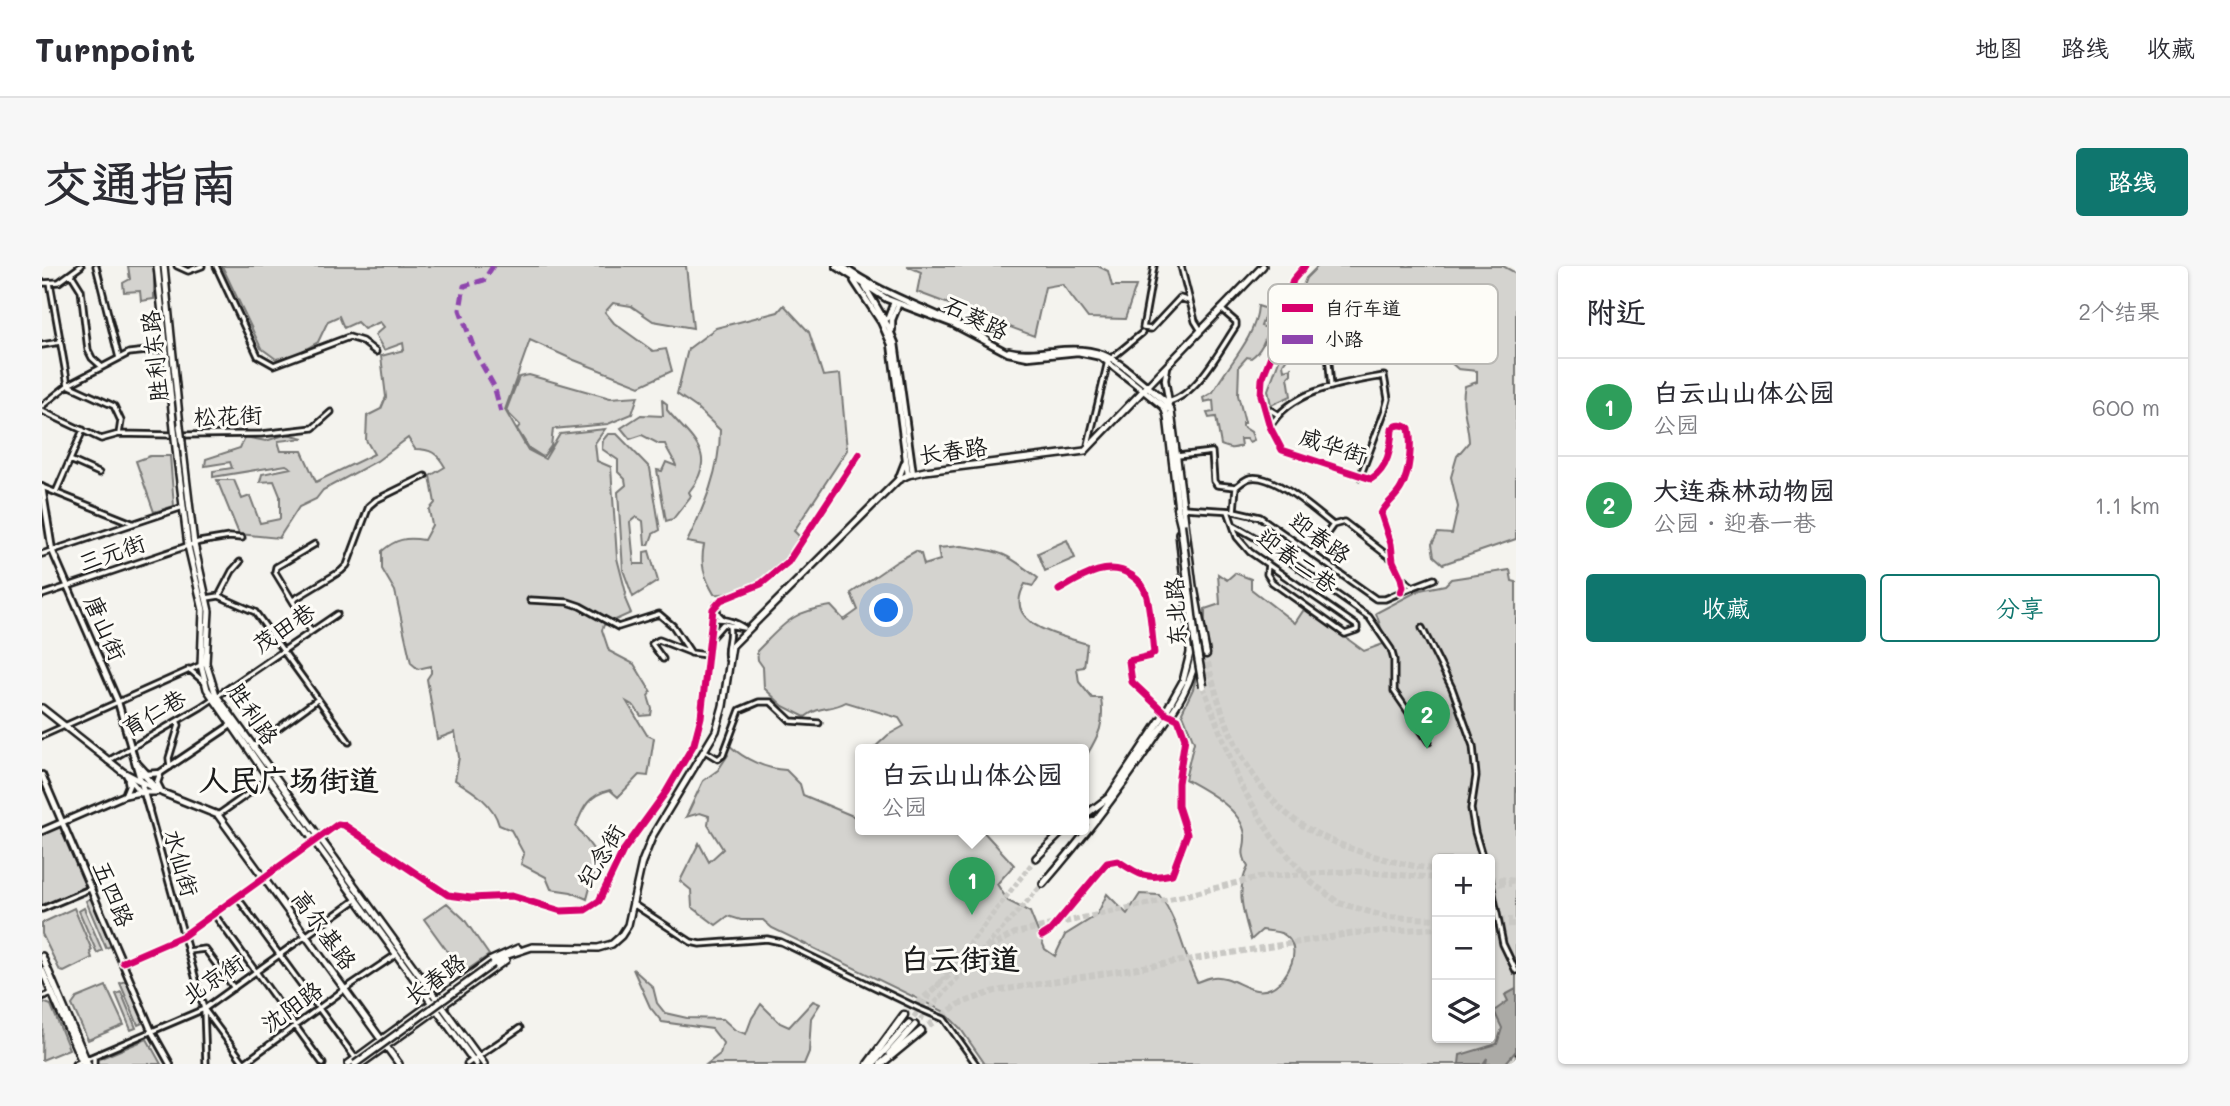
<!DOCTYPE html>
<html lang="zh">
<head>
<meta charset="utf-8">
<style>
	body { margin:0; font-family:Mali,"LXGW WenKai TC",sans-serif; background:#f7f7f7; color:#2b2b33 }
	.controls { position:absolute; right:21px; bottom:21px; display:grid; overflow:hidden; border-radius:7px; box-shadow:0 2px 5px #0004 }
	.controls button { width:63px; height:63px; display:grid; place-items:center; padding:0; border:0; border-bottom:2px solid #e1e1e2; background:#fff; color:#2b2b33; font:35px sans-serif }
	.you { position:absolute; left:845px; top:345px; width:24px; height:24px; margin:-18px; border:5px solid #fff; border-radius:50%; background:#1a73e8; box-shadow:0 0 0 10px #1a73e833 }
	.badge { display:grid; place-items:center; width:46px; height:46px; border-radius:50%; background:#0f766e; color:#fff; font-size:23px; font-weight:700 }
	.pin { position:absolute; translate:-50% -58px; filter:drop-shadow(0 2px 4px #0008) }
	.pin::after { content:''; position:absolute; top:37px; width:24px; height:21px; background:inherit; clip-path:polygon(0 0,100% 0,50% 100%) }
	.popup { position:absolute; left:813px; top:478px; width:234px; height:91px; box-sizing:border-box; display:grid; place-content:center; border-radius:7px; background:#fff; filter:drop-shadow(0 2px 5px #0005); font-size:23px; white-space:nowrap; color:#7c7c81 }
	.popup b { font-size:26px; color:#2b2b33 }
	.popup::after { content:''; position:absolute; left:50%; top:100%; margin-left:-14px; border:14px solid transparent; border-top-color:#fff }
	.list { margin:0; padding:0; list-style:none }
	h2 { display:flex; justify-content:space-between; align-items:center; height:91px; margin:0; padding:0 28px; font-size:30px }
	h2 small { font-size:23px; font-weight:400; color:#7c7c81 }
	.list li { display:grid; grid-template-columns:46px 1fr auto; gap:21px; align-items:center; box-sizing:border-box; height:98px; padding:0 28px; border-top:2px solid #e1e1e2 }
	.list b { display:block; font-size:26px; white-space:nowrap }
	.list p { margin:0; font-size:23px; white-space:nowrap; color:#7c7c81 }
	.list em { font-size:23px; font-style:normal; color:#7c7c81 }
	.actions { display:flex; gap:14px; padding:21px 28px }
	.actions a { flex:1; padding:16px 0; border:2px solid #0f766e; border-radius:7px; text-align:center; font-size:24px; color:#0f766e }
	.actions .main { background:#0f766e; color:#fff }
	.icon { flex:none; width:38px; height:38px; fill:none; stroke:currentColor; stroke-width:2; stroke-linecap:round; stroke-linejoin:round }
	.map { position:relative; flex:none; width:1474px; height:798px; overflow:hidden; border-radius:7px }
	header { display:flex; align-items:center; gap:42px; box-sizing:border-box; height:98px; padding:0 35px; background:#fff; border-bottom:2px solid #e1e1e2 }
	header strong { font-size:33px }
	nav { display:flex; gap:38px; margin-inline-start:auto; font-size:24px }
	.intro { display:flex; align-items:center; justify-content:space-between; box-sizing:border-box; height:168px; padding:0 42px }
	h1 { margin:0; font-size:49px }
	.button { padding:18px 32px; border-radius:7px; background:#0f766e; color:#fff; font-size:24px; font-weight:700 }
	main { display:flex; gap:42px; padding:0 42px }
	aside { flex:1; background:#fff; border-radius:7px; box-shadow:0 2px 5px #0004 }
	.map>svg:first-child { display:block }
	.green { fill:#d4d3cf; stroke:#787876; stroke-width:2; fill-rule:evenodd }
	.water { fill:#abaaa6; stroke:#72716f; stroke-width:2 }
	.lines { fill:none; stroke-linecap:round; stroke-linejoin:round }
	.primary-tunnel { stroke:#c9c8c4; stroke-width:5; stroke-dasharray:5 2.5; stroke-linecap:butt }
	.trunk-tunnel { stroke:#c9c8c4; stroke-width:6; stroke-dasharray:6 3; stroke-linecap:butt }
	.minor-casing { stroke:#1c1c1c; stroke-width:9 }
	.tertiary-casing { stroke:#1c1c1c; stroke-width:9 }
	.secondary-casing { stroke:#1c1c1c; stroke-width:10 }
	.primary-casing { stroke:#1c1c1c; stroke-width:10 }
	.trunk-casing { stroke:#1c1c1c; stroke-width:11 }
	.minor { stroke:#fdfcf7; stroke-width:3.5 }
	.tertiary { stroke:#fdfcf7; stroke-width:3.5 }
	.secondary { stroke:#fdfcf7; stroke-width:4.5 }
	.primary { stroke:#fdfcf7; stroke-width:5 }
	.trunk { stroke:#fdfcf7; stroke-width:6 }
	.rail { stroke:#1c1c1c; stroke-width:2; stroke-dasharray:10 5; stroke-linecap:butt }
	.primary-bridge-casing { stroke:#1c1c1c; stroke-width:10; stroke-linecap:butt }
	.trunk-bridge-casing { stroke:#1c1c1c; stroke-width:11; stroke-linecap:butt }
	.primary-bridge { stroke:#fdfcf7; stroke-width:5 }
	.trunk-bridge { stroke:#fdfcf7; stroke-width:6 }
	.quiet { stroke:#8e44ad; stroke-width:5; stroke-dasharray:10 5; stroke-linecap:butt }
	.cycleway-casing { stroke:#fdfcf7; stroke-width:11 }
	.cycleway { stroke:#d6006c; stroke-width:7 }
	.labels { text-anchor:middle; stroke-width:6; stroke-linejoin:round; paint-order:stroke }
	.street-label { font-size:23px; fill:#1c1c1c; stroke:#fdfcf7 }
	.district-label { font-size:30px; font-weight:bold; fill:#1c1c1c; stroke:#fdfcf7 }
	.key { fill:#fdfcf7; stroke:#bab9b5; stroke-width:2 }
	.key-label { font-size:19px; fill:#1c1c1c }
</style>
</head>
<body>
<header>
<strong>Turnpoint</strong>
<nav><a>地图</a><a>路线</a><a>收藏</a></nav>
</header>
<div class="intro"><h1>交通指南</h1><a class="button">路线</a></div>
<main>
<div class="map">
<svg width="1474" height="798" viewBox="0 0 1474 798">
	<rect width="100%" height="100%" fill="#f4f3ee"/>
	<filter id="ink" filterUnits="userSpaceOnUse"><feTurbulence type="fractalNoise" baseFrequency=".0143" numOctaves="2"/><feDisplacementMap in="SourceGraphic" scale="14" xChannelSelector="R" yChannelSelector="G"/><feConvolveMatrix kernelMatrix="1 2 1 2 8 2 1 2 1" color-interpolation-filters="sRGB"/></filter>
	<g filter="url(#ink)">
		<path class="green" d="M86 0H112V33L99 35 98 25 82 26 81 17 88 13Z
			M180 0H644L651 62 611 55 589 40 571 37 563 46 572 57 611 85 624 83 630 105 598 120 532 94 488 74 463 144 486 184 503 193 518 168 563 163 553 177 555 195 569 201 575 292 584 327 583 333 589 347 562 359 560 364 567 385 592 398 609 426 606 430 610 443 609 449 599 450 592 440 585 436 605 469 612 472 606 510 597 509 576 531 568 524C547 529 541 541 534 560L554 587 553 603 545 633 529 626 509 623 504 611 479 598 482 588 469 564 457 559C451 537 431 525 413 514L417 491 413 466 395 473 385 413 389 407V400L376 403 369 397 353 325 340 303V285C354 273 364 271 382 274L390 259 387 244 393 237 388 210 403 201C395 187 389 183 373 183L366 172 335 195 281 224 274 233 257 241 237 272 197 268 175 214H192L200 233 208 230 218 257 238 253V230L232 215 218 216 220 208 249 202 244 199 171 211V205L190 202 188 196 163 200 164 193 198 182 203 171 224 175 245 168 262 172 236 175 239 185H260L274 216 332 188 324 174 325 150 339 143 344 131 339 90 362 84 361 77 342 84 333 69 342 61 338 56 322 63 315 56 302 62 297 50 286 55 276 76 255 88 234 93 219 82Z
			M865 0H1056L1066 5 1070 20H1094L1083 53 1046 52 1020 18 1003 21 992 70 875 26 879 6Z
			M1276 0H1461L1474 7V273L1401 298 1392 290 1390 278 1396 267 1410 268 1416 241 1409 211 1415 190 1427 176C1426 155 1418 139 1423 120L1435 116V105L1416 103 1374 66 1367 39 1359 37 1354 47 1336 46 1335 34 1324 24 1314 33H1283L1265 29 1256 50 1254 86 1248 88 1241 98 1242 104 1249 102V108L1246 111 1249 130 1229 139 1226 124 1240 86 1250 48 1264 12Z
			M742 39 767 66 781 110 798 108 805 184 752 265 757 270C753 278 749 288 743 295 728 313 696 330 672 328 662 311 658 298 662 279L645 276C662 241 678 204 678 164L655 142 635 128 646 83 674 62 736 46Z
			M1216 40 1225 43 1219 60 1226 62C1223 75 1219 85 1209 92L1205 91 1197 100 1196 129 1203 157H1200V160L1209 166 1212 174 1207 176 1205 173H1198L1199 180C1189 184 1187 182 1179 179L1174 151 1167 152 1165 147 1172 146 1171 134 1162 136 1161 132 1171 126C1186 98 1214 72 1216 40Z
			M487 109 568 132 596 130 590 148 566 158 511 163 509 180 501 191 487 182 475 163 478 159 464 145 477 111Z
			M620 134 625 138V144C650 174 677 188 647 226L649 230 631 253 624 255 615 204 620 205 624 196 634 200C634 197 625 184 623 178H617L600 169 588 173 579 162 599 149 621 150Z
			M566 168H575L608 202 618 264 611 268 607 279H603L601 255 594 251 588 256 592 298H602V286L607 285 616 315 591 331 581 304 576 226 584 219 583 213 576 206V194L560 183 561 174Z
			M108 190H128L132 240 112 246 94 195Z
			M1025 274 1033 292 1003 305 996 287Z
			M919 280C960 285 964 287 996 312L991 320 983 318C959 359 1018 369 1045 378L1042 401 1035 402 1037 416 1050 432H1059C1063 461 1056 470 1042 494V483H831L846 469 862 460 857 452 804 436C788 445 778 439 763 451L741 440 722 422 721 401 716 394 715 385C742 358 750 345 789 340L802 354 816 344 809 327 854 296 874 285 879 288 882 299 898 294 896 282Z
			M1468 304 1470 315 1474 316V798H943L918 762 901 745 730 662 721 654H699L686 650 674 659 650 641 649 624 638 615 657 577 667 596 681 583 666 559 667 550 658 547 644 551 661 515 676 504 686 489 684 486 687 479C702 493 723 503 744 504L758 518 761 529 818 553V563H939L972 599 955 618 966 635 988 646 1003 683 1013 690 1023 669 1055 649 1065 628 1085 648 1098 628 1117 629C1137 654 1141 688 1155 716 1160 715 1166 711 1171 711 1191 708 1209 732 1229 722 1246 714 1263 681 1241 668 1236 665 1226 665 1220 664L1209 674C1202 649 1193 625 1206 601 1197 582 1204 585 1203 569 1200 543 1163 524 1143 513L1152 476 1140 446 1151 423 1163 377V343L1178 338 1176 308 1185 314 1193 307 1209 313V323L1253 357 1263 342 1322 385 1344 377 1334 347 1378 324 1403 319 1409 313ZM1395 593H1448V772H1395Z
			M20 559 46 620 0 640V568Z
			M49 632 69 680 64 682 44 635Z
			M405 637 422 653 447 689 421 707 382 653Z
			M32 642 50 684 48 686 50 692 22 706 18 705 0 668V657Z
			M42 642 60 684 55 687 37 645Z
			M591 703 611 721 615 737 623 747 645 752 681 753 693 764 704 768 710 752 719 738 738 757 747 761 771 735 778 738 769 752 767 786 762 798H665L678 788 681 777 670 763 620 756 608 741Z
			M85 714 103 756 96 759 78 717Z
			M64 720 82 759 46 774 30 739 35 732Z
			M79 726 94 762 89 764 74 728Z
			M1 736 9 739 27 783 0 794Z
			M105 773 119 798H54L52 795Z"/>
		<path class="water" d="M1474 723V785L1463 798H1444L1445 792 1441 798H1417L1418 789 1455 778 1460 762 1452 745 1466 735 1463 729Z"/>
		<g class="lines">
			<path class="primary-tunnel" d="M867 757 994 592
				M873 759 1001 618"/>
			<path class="trunk-tunnel" d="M1164 388C1177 448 1203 518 1254 555 1292 582 1350 597 1395 604
				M1161 420 1198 518 1230 571 1270 617 1297 637 1345 651 1395 653
				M1448 612 1474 615
				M1448 617 1469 618
				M1448 654H1470
				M1448 659 1474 658
				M862 749 920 698 973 667 1141 630 1218 611 1312 605 1395 612
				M879 765 917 738 953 725 1313 667 1395 662"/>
			<defs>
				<path id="minor" d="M54 0 77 92
					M135 0 146 5 160 0
					M174 0 216 90 232 99 307 71 320 75 334 86
					M1112 0 1101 62 1109 63 1138 32 1147 35
					M1139 0 1153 55 1158 63
					M1263 0 1251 14 1232 82 1220 113 1219 129 1228 161 1240 184 1329 213C1346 203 1349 182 1350 163 1355 158 1360 158 1367 162 1370 178 1368 207 1359 222 1354 232 1343 238 1339 248L1349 278 1351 295 1359 312 1361 321 1359 326
					M29 8 39 24 46 84 50 92 60 101
					M0 17 17 16 39 0
					M8 17 26 119 72 140 79 155 77 168
					M1288 73 1282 39 1322 38 1325 67 1285 75 1289 121
					M0 79 18 76
					M1126 136C1155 129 1178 84 1194 60V56L1179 43
					M0 140 26 119 87 87 123 83
					M1222 140 1235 148
					M0 145 59 173 77 168 131 169
					M1228 161C1249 123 1303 117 1342 110L1346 133 1343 144 1318 211
					M139 169 219 168 271 162 289 146
					M1046 179 1066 95 1100 67
					M1135 190 1170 186 1172 215 1175 219 1194 221C1198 218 1203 213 1208 212 1232 207 1273 245 1291 259
					M28 194 57 207
					M0 221 90 257
					M14 226 41 164
					M1186 245 1195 271 1208 286 1315 360V364L1303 368 1230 316 1225 308 1226 298
					M1192 245 1194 221
					M1191 259 1214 272 1327 351 1349 383 1352 394V425L1387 476
					M0 288 141 241
					M1270 288 1291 259 1302 256 1350 293
					M1361 313 1371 321 1392 313
					M0 329 157 276 187 271 200 272
					M177 330 190 305 198 296
					M165 332 177 330 213 346 307 476
					M251 334 299 305 305 299 327 240 334 234 383 210
					M488 334 526 336 538 340 576 361 617 348 631 360 649 387 664 389
					M674 338 676 348 680 352
					M670 354C679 351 694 356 702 362
					M1380 362 1410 422 1431 480 1434 510 1429 543 1433 566 1441 593
					M269 365 233 306 234 301 273 278
					M667 374 681 358 702 362
					M621 393 610 378 617 374 648 386
					M686 393C683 381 690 371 687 360
					M147 403 161 415
					M0 470 161 398
					M212 480 276 433
					M663 485 676 493 681 489 698 444 717 436H729L749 455 777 457
					M66 495 159 441 295 348
					M128 501 127 492 137 459 135 455
					M176 549 227 513
					M1448 613 1461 678 1474 705
					M195 631 314 793
					M591 638 649 676 658 678 725 673 739 676 876 742 902 753 934 798
					M0 643 50 622
					M172 648 281 798
					M1000 670 1008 665 1065 597 1076 595C1097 609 1104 614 1130 608L1145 568 1136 540V517L1143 472 1136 453 1123 447 1090 416 1087 395 1108 390 1112 387C1110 368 1109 349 1105 331 1103 321 1097 314 1089 309 1066 293 1038 312 1017 324
					M146 685 163 683 192 722
					M81 696 141 670 296 558 302 559 406 629 429 632 470 630 519 645 543 644 557 635 581 585 624 526 652 478 659 451 671 343 679 334 719 318 746 296 817 188
					M0 731 10 727
					M162 743 203 798
					M201 798 303 723 355 688
					M425 798 478 762"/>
				<path id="tertiary" d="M1141 242 1192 245 1218 251 1334 333H1343L1371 321
					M107 544 162 743 164 798
					M33 798 162 743 315 633
					M52 798V790"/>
				<path id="secondary" d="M794 0 845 33 911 58 966 87 986 91 1036 86 1059 91 1101 124
					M800 0C847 33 895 45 944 73
					M812 15 839 56 849 78 866 209
					M823 21 846 60 853 77 871 208
					M843 54 846 52 852 36
					M850 64V54L856 39
					M967 85C982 89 996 86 1011 85 1059 79 1070 91 1105 120
					M1125 101 1123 114 1127 137
					M856 214 863 196
					M0 221 10 284 76 436 107 544
					M95 497 105 508 118 507 189 459
					M99 506 112 520
					M118 508 115 517 119 525
					M0 509 110 766 128 798
					M85 510 99 527
					M83 529 87 519 86 514
					M0 565 83 529"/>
				<path id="primary" d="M115 0 129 134
					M122 0 138 160
					M1105 120 1124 136 1129 145 1152 328
					M1101 124 1122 141 1125 150 1136 243
					M140 176 152 278 167 345 164 397 174 429 442 798
					M135 192 146 280 161 344 159 399 165 423 227 513 434 798
					M1154 348 1155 369
					M0 442 81 506 121 527 176 549 357 798
					M83 529 98 526H114
					M1043 549V556L1054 554
					M1042 550 1067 531 1123 447 1141 415 1148 387V374L1137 267
					M994 592 1023 563
					M1001 618C1040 573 1076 527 1109 477 1127 450 1152 420 1154 386
					M0 690 46 798
					M451 698 463 690 490 681 556 682 570 678 579 670 586 659 600 596 611 569 674 465 681 440 690 380 856 214 866 209 883 205 1043 185 1221 0
					M0 704 41 798
					M847 788 873 759
					M306 798 447 695 476 682
					M319 798 464 694
					M831 798 867 757"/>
				<path id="trunk" d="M1135 242 1139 258
					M1152 324 1164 388
					M826 798 862 749
					M839 798 879 765"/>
			</defs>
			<use href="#minor" class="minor-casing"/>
			<use href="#tertiary" class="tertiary-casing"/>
			<use href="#secondary" class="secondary-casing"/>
			<use href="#primary" class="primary-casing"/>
			<use href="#trunk" class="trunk-casing"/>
			<use href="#minor" class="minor"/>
			<use href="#tertiary" class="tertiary"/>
			<use href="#secondary" class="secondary"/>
			<use href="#primary" class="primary"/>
			<use href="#trunk" class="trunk"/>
			<path class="rail" d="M1473 788 1474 789"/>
			<defs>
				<path id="primary-bridge" d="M129 134 135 192
					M138 160 140 176
					M313 798 451 698"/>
				<path id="trunk-bridge" d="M1139 258 1153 374 1161 420"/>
			</defs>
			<use href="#primary-bridge" class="primary-bridge-casing"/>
			<use href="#trunk-bridge" class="trunk-bridge-casing"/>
			<use href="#primary-bridge" class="primary-bridge"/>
			<use href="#trunk-bridge" class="trunk-bridge"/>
			<path class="quiet" d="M451 0 442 14 422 20 418 44 434 88 452 120 459 146"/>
			<defs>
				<path id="cycleway" d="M1263 0 1251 14 1232 82 1220 113 1219 129 1228 161 1240 184 1329 213C1346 203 1349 182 1350 163 1355 158 1360 158 1367 162 1370 178 1368 207 1359 222 1354 232 1343 238 1339 248L1349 278 1351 295 1359 312 1361 321 1359 326
					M1000 670 1008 665 1065 597 1076 595C1097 609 1104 614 1130 608L1145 568 1136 540V517L1143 472 1136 453 1123 447 1090 416 1087 395 1108 390 1112 387C1110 368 1109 349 1105 331 1103 321 1097 314 1089 309 1066 293 1038 312 1017 324
					M81 696 141 670 296 558 302 559 406 629 429 632 470 630 519 645 543 644 557 635 581 585 624 526 652 478 659 451 671 343 679 334 719 318 746 296 817 188"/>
			</defs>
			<use href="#cycleway" class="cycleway-casing"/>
			<use href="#cycleway" class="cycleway"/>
		</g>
	</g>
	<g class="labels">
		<g class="street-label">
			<text transform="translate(934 52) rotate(26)" y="8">石葵路</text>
			<text transform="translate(113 90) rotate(-96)" y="8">胜利东路</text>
			<text transform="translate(186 150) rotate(-2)" y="8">松花街</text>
			<text transform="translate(1291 180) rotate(18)" y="8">威华街</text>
			<text transform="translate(911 185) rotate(-8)" y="8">长春路</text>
			<text transform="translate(1278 272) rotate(36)" y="8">迎春路</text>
			<text transform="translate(70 287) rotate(-19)" y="8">三元街</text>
			<text transform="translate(1255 295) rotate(36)" y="8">迎春二巷</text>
			<text transform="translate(1134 346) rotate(-93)" y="8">东北路</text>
			<text transform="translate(63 362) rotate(66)" y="8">唐山街</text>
			<text transform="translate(242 362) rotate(-34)" y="8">茂田巷</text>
			<text transform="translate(112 447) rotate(-30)" y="8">育仁巷</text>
			<text transform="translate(211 448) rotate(55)" y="8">胜利路</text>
			<text transform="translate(559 590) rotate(-59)" y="8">纪念街</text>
			<text transform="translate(139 597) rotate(74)" y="8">水仙街</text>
			<text transform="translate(71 628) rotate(67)" y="8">五四路</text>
			<text transform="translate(282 664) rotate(54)" y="8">高尔基路</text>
			<text transform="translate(171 713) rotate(-33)" y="8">北京街</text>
			<text transform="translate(393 713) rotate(-36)" y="8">长春路</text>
			<text transform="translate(250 741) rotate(-36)" y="8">沈阳路</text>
		</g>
		<g class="district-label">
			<text x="247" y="525">人民广场街道</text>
			<text x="918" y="704">白云街道</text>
		</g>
	</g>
	<rect x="1226" y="18" width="230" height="80" rx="10" class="key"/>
	<rect x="1240" y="38" width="31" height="8" fill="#d6006c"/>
	<rect x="1240" y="69" width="31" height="9" fill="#8e44ad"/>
	<g class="key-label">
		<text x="1283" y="49">自行车道</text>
		<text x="1283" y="80">小路</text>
	</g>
</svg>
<div class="controls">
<button>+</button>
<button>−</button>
<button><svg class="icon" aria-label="layers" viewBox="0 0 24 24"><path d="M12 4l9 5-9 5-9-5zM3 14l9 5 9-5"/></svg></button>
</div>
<div class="you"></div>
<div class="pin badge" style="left:930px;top:649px;background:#2e9e5b">1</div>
<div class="popup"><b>白云山山体公园</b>公园</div>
<div class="pin badge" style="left:1385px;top:483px;background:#2e9e5b">2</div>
</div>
<aside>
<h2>附近<small>2个结果</small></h2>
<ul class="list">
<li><span class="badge" style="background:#2e9e5b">1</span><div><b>白云山山体公园</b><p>公园</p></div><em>600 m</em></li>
<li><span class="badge" style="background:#2e9e5b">2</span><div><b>大连森林动物园</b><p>公园 · 迎春一巷</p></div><em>1.1 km</em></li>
</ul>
<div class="actions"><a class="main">收藏</a><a>分享</a></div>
</aside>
</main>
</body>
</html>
